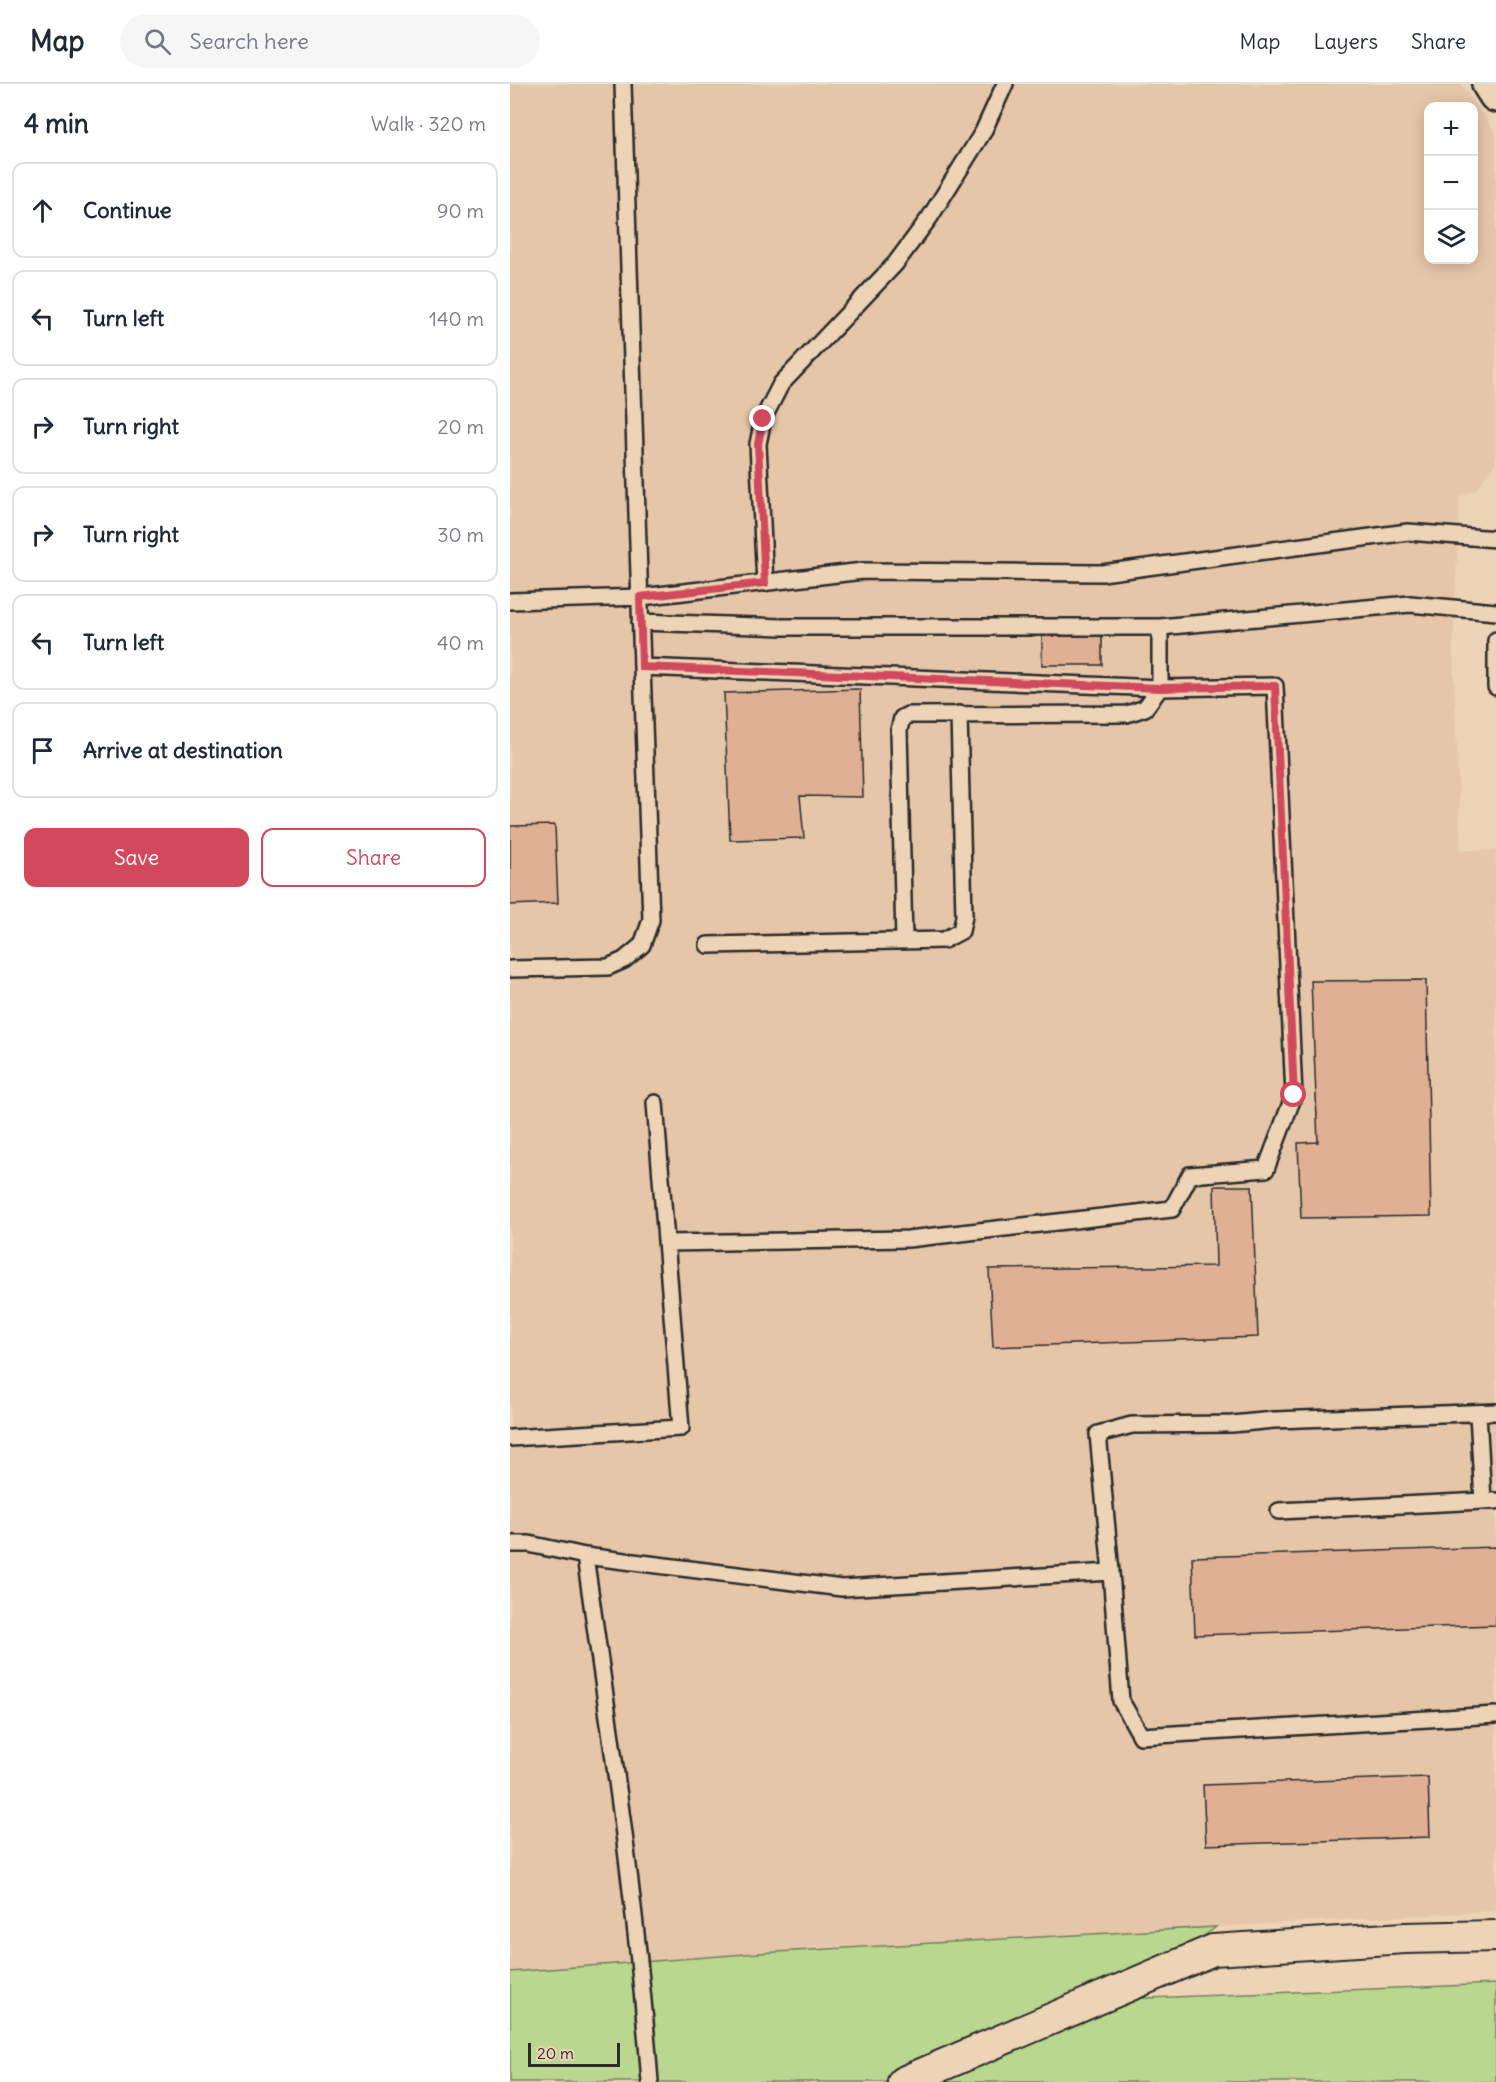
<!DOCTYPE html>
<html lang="en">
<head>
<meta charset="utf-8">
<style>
	body { margin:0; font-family:Delius,sans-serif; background:#f6f6f7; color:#1f2937 }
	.controls { position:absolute; right:18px; top:18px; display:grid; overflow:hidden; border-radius:12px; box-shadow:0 3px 15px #0003 }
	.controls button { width:54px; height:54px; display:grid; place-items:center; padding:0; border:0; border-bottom:2px solid #e0e1e3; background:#fff; color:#1f2937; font:30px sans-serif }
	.scale { position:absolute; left:18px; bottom:15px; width:92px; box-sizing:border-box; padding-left:6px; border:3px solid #2b2b2b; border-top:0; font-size:16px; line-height:21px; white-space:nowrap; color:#2b2b2b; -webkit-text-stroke:4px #eed4b6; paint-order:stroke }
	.stop { position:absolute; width:18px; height:18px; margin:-14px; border:4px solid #d1495b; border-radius:50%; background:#fff }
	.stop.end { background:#d1495b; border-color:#fff; box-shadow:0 2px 6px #0008 }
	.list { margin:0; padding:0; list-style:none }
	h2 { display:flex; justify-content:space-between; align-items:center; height:78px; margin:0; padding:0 24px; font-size:26px }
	h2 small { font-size:20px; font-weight:400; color:#747a83 }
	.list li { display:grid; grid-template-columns:39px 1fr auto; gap:18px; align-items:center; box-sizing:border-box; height:96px; margin:0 12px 12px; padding:0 12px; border:2px solid #e0e1e3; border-radius:12px }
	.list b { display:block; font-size:22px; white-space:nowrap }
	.list em { font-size:20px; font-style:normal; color:#747a83 }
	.actions { display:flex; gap:12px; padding:18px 24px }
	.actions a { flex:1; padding:14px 0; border:2px solid #d1495b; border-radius:12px; text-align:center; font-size:21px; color:#d1495b }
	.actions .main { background:#d1495b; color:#fff }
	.icon { flex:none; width:33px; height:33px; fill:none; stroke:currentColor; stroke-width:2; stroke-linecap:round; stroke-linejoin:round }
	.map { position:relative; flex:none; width:986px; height:1998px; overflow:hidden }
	header { display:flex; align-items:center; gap:36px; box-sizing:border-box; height:84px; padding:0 30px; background:#fff; border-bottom:2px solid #e0e1e3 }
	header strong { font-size:28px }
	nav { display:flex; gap:33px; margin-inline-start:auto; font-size:21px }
	.search { width:420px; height:54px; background:#f6f6f7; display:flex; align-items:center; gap:15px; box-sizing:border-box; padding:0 21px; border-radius:33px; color:#747a83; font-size:22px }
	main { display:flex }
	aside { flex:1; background:#fff }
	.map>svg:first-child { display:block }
	.built { fill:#e6c6a9; fill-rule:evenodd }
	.green { fill:#b9d78f; stroke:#72815d; stroke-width:1.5 }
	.building { fill:#dfb094; stroke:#2b2b2b; stroke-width:1.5 }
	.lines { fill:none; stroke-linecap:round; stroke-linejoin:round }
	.service-casing { stroke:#2b2b2b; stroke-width:20 }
	.minor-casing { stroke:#2b2b2b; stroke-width:34 }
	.primary-casing { stroke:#2b2b2b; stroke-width:38 }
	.service { stroke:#eed4b6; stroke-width:15 }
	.minor { stroke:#eed4b6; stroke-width:30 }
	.primary { stroke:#eed4b6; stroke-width:33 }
	.route { stroke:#d1495b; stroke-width:8 }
</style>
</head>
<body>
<header>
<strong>Map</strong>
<div class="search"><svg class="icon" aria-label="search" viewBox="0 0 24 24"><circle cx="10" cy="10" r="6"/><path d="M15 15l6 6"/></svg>Search here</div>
<nav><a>Map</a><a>Layers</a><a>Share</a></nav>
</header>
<main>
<aside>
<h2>4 min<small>Walk · 320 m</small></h2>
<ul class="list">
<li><svg class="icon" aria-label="ahead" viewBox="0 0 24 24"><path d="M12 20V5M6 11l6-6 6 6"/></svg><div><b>Continue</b></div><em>90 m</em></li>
<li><svg class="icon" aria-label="left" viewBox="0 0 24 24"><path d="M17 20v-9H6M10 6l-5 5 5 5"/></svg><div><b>Turn left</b></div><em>140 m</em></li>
<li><svg class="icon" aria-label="right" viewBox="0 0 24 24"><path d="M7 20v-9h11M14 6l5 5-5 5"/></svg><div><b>Turn right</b></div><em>20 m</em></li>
<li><svg class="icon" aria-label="right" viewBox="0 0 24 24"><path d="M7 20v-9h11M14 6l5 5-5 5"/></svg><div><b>Turn right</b></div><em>30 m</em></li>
<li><svg class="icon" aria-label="left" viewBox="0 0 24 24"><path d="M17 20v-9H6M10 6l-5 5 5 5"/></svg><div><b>Turn left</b></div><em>40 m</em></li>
<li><svg class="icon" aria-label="arrive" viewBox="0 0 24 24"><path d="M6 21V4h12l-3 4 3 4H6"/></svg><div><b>Arrive at destination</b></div></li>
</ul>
<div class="actions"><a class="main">Save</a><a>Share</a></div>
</aside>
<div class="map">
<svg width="986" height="1998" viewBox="0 0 986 1998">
	<rect width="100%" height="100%" fill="#eed4b6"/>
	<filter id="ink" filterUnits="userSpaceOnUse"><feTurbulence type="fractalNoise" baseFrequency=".0167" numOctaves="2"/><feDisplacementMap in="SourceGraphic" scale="12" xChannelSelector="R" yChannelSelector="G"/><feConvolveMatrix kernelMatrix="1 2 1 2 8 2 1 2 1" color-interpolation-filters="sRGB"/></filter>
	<g filter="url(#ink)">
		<path class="built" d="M0 0H951L986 49V378L967 405 950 413 943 567 951 766H986V1827L249 1869 0 1888ZM918 22H964V176H918Z"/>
		<path class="green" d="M706 1843 613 1915 986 1900V1998H0V1888L249 1869Z"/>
		<path class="building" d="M532 547H592V581H532Z
			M350 605 353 713 290 712 294 754 220 756 214 609Z
			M45 741 48 819 0 821V742Z
			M916 896 921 1132 791 1134 788 1059 808 1058 801 897Z
			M704 1102H742L748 1253 483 1263 479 1185 706 1182Z
			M986 1463V1541L685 1551 682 1473Z
			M918 1693 920 1753 696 1761 693 1701Z"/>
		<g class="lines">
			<defs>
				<path id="service" d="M113 0 132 583
					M255 499 248 360 253 335 271 300 385 180 420 133 473 48 495 0
					M0 517 131 513 353 487 592 489 898 448 986 455
					M130 538 272 543H650L900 520 986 528
					M986 556V603
					M394 857 389 646 392 634 398 631 617 630 635 624 650 604V543
					M198 861 434 856 451 847 454 832 449 630
					M0 885 98 883 114 876 132 861 141 836 132 583 650 604 765 602 784 1011 756 1085 680 1091 662 1125 398 1155 156 1159
					M968 1330 973 1417H986
					M0 1354 171 1344 145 1019
					M769 1427 973 1417
					M0 1460H19L75 1472C100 1647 127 1822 140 1998
					M75 1472 332 1504 601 1488 611 1617 631 1652 986 1631
					M601 1488 588 1350 622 1341 722 1340 764 1336 986 1328"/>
				<path id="minor" d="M393 1998 703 1866 895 1854 986 1852"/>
				<path id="primary" d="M979 0 986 11"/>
			</defs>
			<use href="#service" class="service-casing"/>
			<use href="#minor" class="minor-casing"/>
			<use href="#primary" class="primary-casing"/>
			<use href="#service" class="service"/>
			<use href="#minor" class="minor"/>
			<use href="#primary" class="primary"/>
		</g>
	</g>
	<g class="lines" filter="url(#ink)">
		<path class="route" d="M253 335 248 360 255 499 130 513 132 583 650 604 765 602 784 1011"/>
	</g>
</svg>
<div class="controls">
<button>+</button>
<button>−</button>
<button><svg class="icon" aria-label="layers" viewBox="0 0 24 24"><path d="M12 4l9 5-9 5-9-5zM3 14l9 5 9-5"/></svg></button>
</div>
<div class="scale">20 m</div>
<div class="stop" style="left:784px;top:1011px"></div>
<div class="stop end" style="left:253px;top:335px"></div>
</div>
</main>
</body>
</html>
